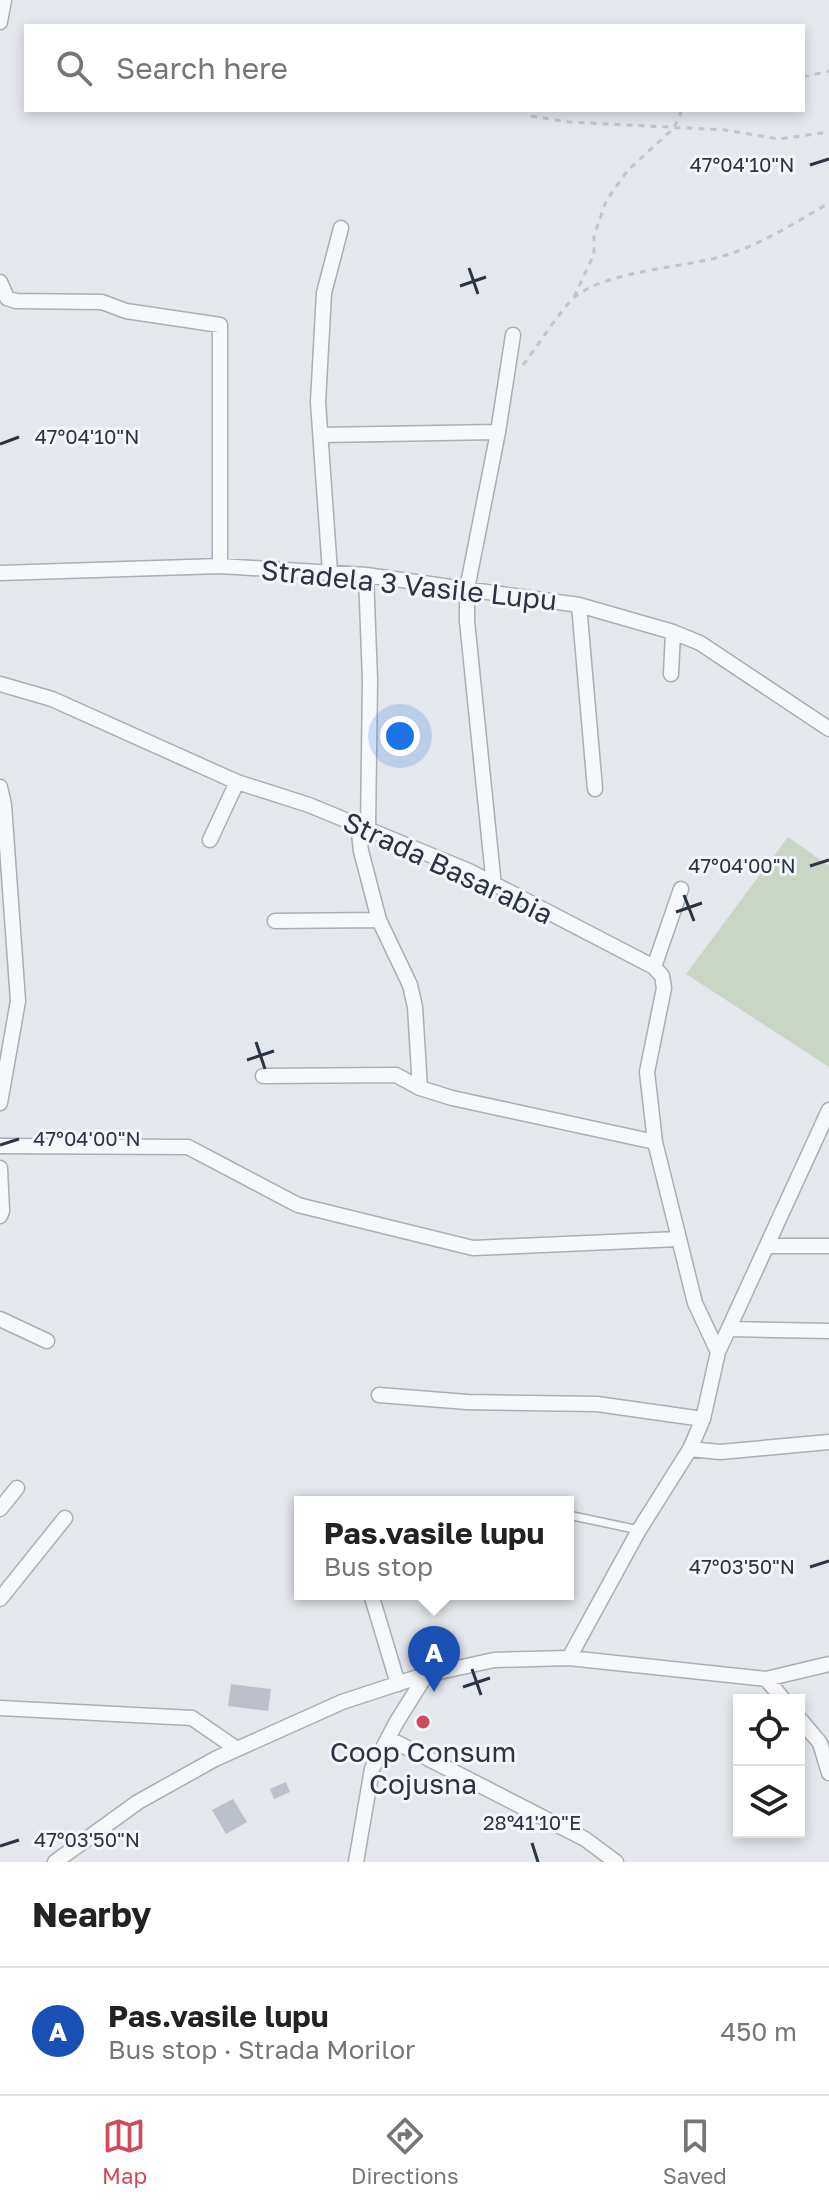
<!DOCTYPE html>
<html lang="en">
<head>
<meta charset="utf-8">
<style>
	body { margin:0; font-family:"Golos Text",sans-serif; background:#f2f2f2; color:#222 }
	.controls { position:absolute; right:24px; bottom:24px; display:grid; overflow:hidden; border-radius:0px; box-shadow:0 4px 12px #0003 }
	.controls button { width:72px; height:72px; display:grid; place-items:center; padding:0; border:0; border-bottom:2px solid #e0e0e0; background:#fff; color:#222; font:40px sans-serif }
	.you { position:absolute; left:400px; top:736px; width:28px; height:28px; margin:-20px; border:6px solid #fff; border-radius:50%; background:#1a73e8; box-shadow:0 0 0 12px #1a73e833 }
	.badge { display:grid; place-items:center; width:52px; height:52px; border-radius:50%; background:#d1495b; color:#fff; font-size:26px; font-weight:700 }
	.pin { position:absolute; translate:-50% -66px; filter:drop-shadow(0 2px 4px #0008) }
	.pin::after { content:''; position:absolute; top:42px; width:28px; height:24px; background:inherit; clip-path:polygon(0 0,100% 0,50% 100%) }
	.popup { position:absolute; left:294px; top:1496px; width:280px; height:104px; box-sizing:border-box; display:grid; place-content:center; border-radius:0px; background:#fff; filter:drop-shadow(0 2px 6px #0005); font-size:26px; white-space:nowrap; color:#767676 }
	.popup b { font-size:30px; color:#222 }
	.popup::after { content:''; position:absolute; left:50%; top:100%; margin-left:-16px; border:16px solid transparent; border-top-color:#fff }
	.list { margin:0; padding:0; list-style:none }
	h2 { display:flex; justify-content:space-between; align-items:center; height:104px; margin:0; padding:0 32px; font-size:34px }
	h2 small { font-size:26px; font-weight:400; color:#767676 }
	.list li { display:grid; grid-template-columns:52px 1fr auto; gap:24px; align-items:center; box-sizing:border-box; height:128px; padding:0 32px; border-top:2px solid #e0e0e0 }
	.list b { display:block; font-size:30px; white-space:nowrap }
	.list p { margin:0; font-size:26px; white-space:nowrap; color:#767676 }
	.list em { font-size:26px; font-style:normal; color:#767676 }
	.icon { flex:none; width:44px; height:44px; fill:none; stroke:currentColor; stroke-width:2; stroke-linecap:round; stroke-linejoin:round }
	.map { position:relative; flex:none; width:829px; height:1862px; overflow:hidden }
	.search { position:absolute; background:#fff; box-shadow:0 4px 12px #0003; left:24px; right:24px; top:24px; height:88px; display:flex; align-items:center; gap:20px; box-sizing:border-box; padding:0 28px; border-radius:0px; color:#767676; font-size:30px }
	.sheet { height:232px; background:#fff }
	nav { display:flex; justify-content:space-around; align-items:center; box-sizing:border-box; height:112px; border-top:2px solid #e0e0e0; background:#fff; font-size:22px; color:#767676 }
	nav a { display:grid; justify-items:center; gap:4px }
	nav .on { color:#d1495b }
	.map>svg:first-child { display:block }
	.green { fill:#c9d6c5 }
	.building { fill:#bbc0ca }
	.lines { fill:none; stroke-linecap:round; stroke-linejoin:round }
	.service-casing { stroke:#a9aeb7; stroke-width:10 }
	.minor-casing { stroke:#a9aeb7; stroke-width:17 }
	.path { stroke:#c2c5cb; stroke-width:3; stroke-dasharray:6 6; stroke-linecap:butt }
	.service { stroke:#f7f8fa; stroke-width:7 }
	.minor { stroke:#f7f8fa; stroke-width:14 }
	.ticks { fill:none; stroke:#2b3445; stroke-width:3 }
	.poi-dot { fill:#d1495b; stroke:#f4f6f9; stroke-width:3 }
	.labels { text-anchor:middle; stroke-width:6; stroke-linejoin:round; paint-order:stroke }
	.street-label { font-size:28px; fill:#2b3445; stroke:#f4f6f9 }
	.poi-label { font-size:28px; fill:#2b3445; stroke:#f4f6f9 }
	.ticks-label { font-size:20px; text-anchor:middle; fill:#2b3445; stroke:#f4f6f9; stroke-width:6; stroke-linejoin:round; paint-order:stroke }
</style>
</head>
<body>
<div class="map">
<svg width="829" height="1862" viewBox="0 0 829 1862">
	<rect width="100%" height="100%" fill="#e4e7ec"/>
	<path class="green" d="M788 837 829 866V1067L686 974Z"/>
	<path class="building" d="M231 1684 271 1689 268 1711 228 1706Z
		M286 1782 290 1792 274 1799 270 1789Z
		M233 1799 247 1822 226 1834 212 1810Z"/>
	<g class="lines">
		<defs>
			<path id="service" d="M568 1515 639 1530"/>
			<path id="minor" d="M0 22 4 0
				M0 282 7 298 16 301 102 302 126 311 220 325V566
				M321 435 498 432
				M330 572 318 402 324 293 341 228
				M0 573 220 566 366 575 579 605 673 632 700 643 829 729
				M366 575 370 680 368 829
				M579 605 595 789
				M671 674 673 632
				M0 684 52 699 237 782 309 805 469 871 654 967 662 976 664 988 647 1072 655 1142 695 1303 718 1352 703 1419 690 1449 639 1530 569 1658
				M0 787 4 805 18 1001 0 1103
				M358 825 361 851 379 920 410 985 415 1007 420 1088
				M210 840 237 782
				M494 886 467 621V589L498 432 513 335
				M275 921 379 920
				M654 967 681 889
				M263 1076 396 1075 420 1088 452 1098 655 1142
				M0 1146 188 1147 298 1205 473 1248 678 1239
				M0 1168 2 1211 0 1216
				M769 1246H829
				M0 1319 47 1341
				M730 1329 829 1331
				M718 1352 829 1110
				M379 1395 467 1402 597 1404 703 1419
				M690 1449 720 1452 829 1442
				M0 1509 17 1488
				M371 1594 398 1684
				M0 1599 65 1518
				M766 1679 784 1700
				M0 1708 192 1718 237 1749
				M799 1718 820 1743 829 1773
				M388 1738 585 1839 616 1862
				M55 1862 138 1802 215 1759 342 1702 421 1676 494 1660 569 1658 766 1679 829 1664
				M356 1862 372 1769 396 1723 426 1675"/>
		</defs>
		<use href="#service" class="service-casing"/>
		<use href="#minor" class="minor-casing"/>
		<path class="path" d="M803 77 829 71
			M531 116 569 122 725 130 779 139 829 132
			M574 297 594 254V236L606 201 628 170 674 128 682 110
			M523 365C535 350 562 307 576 296 612 269 687 268 730 254 765 242 798 221 829 203"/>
		<use href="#service" class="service"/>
		<use href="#minor" class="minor"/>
	</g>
	<path class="ticks" d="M810 165 829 159M469 268 478 294M460 286 486 277M0 444 19 437M810 866 829 860M684 895 694 921M676 912 702 903M256 1042 265 1069M247 1060 274 1051M0 1145 19 1139M810 1567 829 1561M472 1669 481 1695M463 1687 490 1678M532 1843 538 1862M0 1846 19 1840"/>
	<circle class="poi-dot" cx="423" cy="1722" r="8"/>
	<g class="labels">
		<g class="street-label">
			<text transform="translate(409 585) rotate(6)" y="10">Stradela 3 Vasile Lupu</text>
			<text transform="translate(448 868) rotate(25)" y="10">Strada Basarabia</text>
		</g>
		<g class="poi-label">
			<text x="423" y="1762">Coop Consum<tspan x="423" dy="32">Cojusna</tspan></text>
		</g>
	</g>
	<g class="ticks-label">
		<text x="742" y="172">47°04'10"N</text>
		<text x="87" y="444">47°04'10"N</text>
		<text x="742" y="873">47°04'00"N</text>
		<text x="87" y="1146">47°04'00"N</text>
		<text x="742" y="1574">47°03'50"N</text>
		<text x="532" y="1830">28°41'10"E</text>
		<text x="87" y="1847">47°03'50"N</text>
	</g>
</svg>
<div class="controls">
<button><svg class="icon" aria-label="locate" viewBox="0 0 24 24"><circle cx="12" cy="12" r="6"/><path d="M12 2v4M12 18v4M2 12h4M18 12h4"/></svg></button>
<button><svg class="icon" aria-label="layers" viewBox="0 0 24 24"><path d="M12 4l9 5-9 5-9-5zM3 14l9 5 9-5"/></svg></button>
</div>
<div class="you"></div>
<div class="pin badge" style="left:434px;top:1692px;background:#1a4fb4">A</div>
<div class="popup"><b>Pas.vasile lupu</b>Bus stop</div>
<div class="search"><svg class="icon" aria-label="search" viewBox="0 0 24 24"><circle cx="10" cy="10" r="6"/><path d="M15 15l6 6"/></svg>Search here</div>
</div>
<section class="sheet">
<h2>Nearby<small></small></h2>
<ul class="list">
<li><span class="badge" style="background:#1a4fb4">A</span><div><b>Pas.vasile lupu</b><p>Bus stop · Strada Morilor</p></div><em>450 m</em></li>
</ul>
</section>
<nav>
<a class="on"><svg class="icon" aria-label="map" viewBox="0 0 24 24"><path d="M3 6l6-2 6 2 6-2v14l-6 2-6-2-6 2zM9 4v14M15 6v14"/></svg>Map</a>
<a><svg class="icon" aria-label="directions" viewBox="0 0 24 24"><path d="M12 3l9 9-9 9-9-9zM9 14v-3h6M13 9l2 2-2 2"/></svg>Directions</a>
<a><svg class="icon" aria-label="saved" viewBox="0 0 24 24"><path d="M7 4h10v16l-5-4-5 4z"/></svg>Saved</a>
</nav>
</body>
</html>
